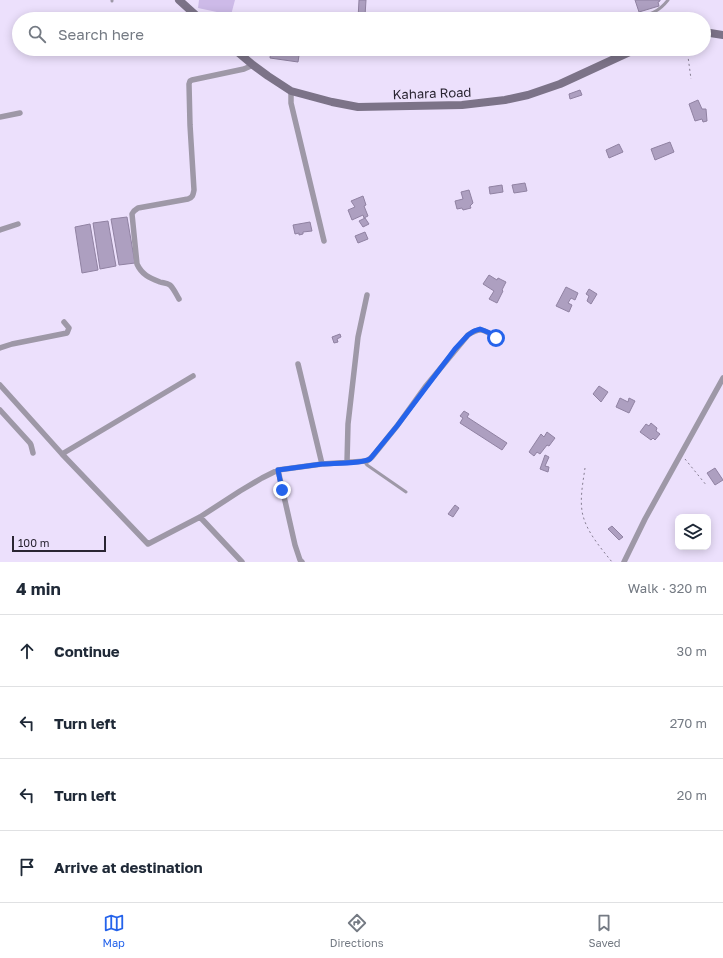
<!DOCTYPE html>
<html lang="en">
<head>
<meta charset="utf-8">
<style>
	body { margin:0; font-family:"Golos Text",sans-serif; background:#f2f2f3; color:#1f2937 }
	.controls { position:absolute; right:12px; bottom:12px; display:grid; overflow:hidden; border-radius:8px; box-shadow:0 2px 10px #0003 }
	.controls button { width:36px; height:36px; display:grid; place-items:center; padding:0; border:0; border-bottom:1px solid #e0e1e3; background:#fff; color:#1f2937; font:20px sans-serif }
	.scale { position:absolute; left:12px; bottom:10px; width:94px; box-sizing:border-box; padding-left:4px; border:2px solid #2a2532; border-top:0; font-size:11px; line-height:14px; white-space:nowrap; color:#2a2532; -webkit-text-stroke:3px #ece0fc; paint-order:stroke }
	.stop { position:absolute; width:12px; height:12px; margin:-9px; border:3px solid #2563eb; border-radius:50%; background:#fff }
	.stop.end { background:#2563eb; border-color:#fff; box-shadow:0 1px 4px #0008 }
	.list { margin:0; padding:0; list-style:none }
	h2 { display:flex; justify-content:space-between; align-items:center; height:52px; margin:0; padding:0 16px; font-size:17px }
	h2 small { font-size:13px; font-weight:400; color:#747a83 }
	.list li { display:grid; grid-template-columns:26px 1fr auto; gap:12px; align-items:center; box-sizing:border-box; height:72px; padding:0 16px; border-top:1px solid #e0e1e3 }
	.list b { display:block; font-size:15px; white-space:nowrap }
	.list em { font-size:13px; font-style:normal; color:#747a83 }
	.icon { flex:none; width:22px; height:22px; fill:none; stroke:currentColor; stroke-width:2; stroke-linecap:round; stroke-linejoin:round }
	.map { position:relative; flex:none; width:723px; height:562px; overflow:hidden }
	.search { position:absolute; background:#fff; box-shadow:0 2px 10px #0003; left:12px; right:12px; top:12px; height:44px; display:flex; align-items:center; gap:10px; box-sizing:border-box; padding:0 14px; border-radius:22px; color:#747a83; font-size:15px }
	.sheet { height:340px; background:#fff }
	nav { display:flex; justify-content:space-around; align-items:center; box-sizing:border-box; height:56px; border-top:1px solid #e0e1e3; background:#fff; font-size:11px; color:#747a83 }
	nav a { display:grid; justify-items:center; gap:2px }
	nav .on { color:#2563eb }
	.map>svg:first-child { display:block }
	.green { fill:#cdbae8 }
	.building { fill:#ad9fc0; stroke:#9082a2 }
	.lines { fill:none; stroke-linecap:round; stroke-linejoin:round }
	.path { stroke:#857d91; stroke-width:1; stroke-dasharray:2 3; stroke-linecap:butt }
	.lane { stroke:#9e98a7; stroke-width:3 }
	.street { stroke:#9e98a7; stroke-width:5.5 }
	.secondary { stroke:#7c7388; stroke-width:8 }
	.route { stroke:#2563eb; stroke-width:5 }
	.labels { text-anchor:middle; stroke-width:3.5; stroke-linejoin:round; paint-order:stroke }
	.street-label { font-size:13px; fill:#2a2532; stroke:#ece0fc }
</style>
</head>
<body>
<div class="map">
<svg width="723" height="562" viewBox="0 0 723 562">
	<rect width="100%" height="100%" fill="#ece0fc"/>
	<path class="green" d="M199 0H235L231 15 198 8Z"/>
	<path class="building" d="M359 0H366L365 16 418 19H358Z
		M635 0H660V1L658 2 659 6 639 12Z
		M271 49H300L298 62 270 58Z
		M580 90 582 95 570 99 569 94Z
		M698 100 702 109H706L707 121 703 122 702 119 695 121 689 104Z
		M670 142 674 152 655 160 651 149Z
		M619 144 623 152 609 158 606 150Z
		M525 183 527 191 514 193 512 185Z
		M502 185 503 192 490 194 489 187Z
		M469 190 473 203 470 206 471 208 463 210 462 208 457 209 455 201 463 199 461 192Z
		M363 196 366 205 364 206 368 216 364 218 363 215 352 220 348 210 355 207 351 201Z
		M127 217 135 263 119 265 111 219Z
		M365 218 369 224 363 227 359 221Z
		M108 221 116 266 100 269 93 223Z
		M310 222 312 231 303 232V234L299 235V233L295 234 293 225Z
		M90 224 98 270 82 273 75 227Z
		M365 232 368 239 358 243 355 236Z
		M489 275 497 280 498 278 506 282 502 290 503 291 497 303 489 299 494 291 483 284Z
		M566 287 578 293 575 300 571 298 568 303 572 305 569 312 556 306Z
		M589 289 597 294 591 304 587 301 589 296 586 294Z
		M340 334 341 337 337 339 338 342 334 343 332 337Z
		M599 386 608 392 601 402 593 394Z
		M620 398 628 402 629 398 635 401 629 413 616 407Z
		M464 411 469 414 467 417 507 443 502 450 460 423 463 418 460 416Z
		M651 423 657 428 656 431 660 434 655 440 653 438 651 440 640 432 646 424 649 426Z
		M547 432 555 438 549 446 547 445 540 454 537 452 534 456 529 452 541 434 544 437Z
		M545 455 549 457 545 466 549 467 548 472 540 469Z
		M715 468 723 480 715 485 707 473Z
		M455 505 459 508 453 517 448 514Z
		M612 526 623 537 619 540 608 529Z"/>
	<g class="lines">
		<path class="path" d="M687 49 691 79
			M685 459 707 486
			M585 468C583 482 580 497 582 511 585 530 600 547 612 562"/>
		<path class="lane" d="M112 1V0
			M633 19C648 15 658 13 668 0
			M364 461 367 465 406 492"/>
		<path class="street" d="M291 91V103L324 241
			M0 117 20 113
			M0 230 18 224
			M179 299C176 294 174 289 170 285 167 283 163 283 160 282 150 278 142 275 137 264L132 214 134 211 138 208 188 199C193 197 193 195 194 190L190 125 189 84 190 81 192 80 244 69 253 65
			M0 348 12 344 67 333 69 328 64 322
			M298 364 322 464
			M0 385 62 454 148 544 200 517 240 491 262 478 278 470 322 464 367 461 372 457 397 426 425 387 468 335C480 327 484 329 496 338
			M0 410 30 443 31 445 33 453
			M62 454 193 376
			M347 462 348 424 358 337 367 295
			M278 470 295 545 300 560 302 562
			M200 517 242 562
			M624 562 645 519 723 378"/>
		<path class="secondary" d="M179 0 200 19
			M704 32 723 35
			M234 49 253 65 268 76 291 91 332 102 358 107 462 105 505 100 528 95 560 84 636 49"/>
	</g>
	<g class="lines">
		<path class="route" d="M282 490 278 470C293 468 307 466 322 464 333 463 361 464 370 459L397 426 455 349 468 335 474 331 480 329 490 333 496 338"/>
	</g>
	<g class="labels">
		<g class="street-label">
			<text transform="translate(432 93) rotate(-2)" y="5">Kahara Road</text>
		</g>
	</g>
</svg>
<div class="controls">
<button><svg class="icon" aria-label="layers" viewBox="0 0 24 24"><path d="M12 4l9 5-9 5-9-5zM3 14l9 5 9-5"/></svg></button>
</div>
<div class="scale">100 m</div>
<div class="stop" style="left:496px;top:338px"></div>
<div class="stop end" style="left:282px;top:490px"></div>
<div class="search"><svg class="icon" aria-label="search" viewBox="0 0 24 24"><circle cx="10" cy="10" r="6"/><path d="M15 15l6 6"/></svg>Search here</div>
</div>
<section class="sheet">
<h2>4 min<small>Walk · 320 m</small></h2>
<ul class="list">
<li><svg class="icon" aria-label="ahead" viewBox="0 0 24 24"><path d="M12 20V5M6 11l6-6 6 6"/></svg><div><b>Continue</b></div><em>30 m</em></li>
<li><svg class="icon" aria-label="left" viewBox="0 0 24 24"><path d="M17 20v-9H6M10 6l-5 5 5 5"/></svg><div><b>Turn left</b></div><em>270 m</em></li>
<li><svg class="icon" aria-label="left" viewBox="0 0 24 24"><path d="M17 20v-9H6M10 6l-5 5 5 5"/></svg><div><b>Turn left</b></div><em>20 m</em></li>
<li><svg class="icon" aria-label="arrive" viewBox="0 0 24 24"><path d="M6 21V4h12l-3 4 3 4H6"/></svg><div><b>Arrive at destination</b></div></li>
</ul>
</section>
<nav>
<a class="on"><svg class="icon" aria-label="map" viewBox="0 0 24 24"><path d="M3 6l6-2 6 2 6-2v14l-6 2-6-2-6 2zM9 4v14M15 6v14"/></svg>Map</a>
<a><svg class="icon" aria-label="directions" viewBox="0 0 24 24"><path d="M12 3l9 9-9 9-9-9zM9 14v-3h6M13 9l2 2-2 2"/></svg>Directions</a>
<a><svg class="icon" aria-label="saved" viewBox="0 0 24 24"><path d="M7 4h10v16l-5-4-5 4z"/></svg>Saved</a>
</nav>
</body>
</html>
